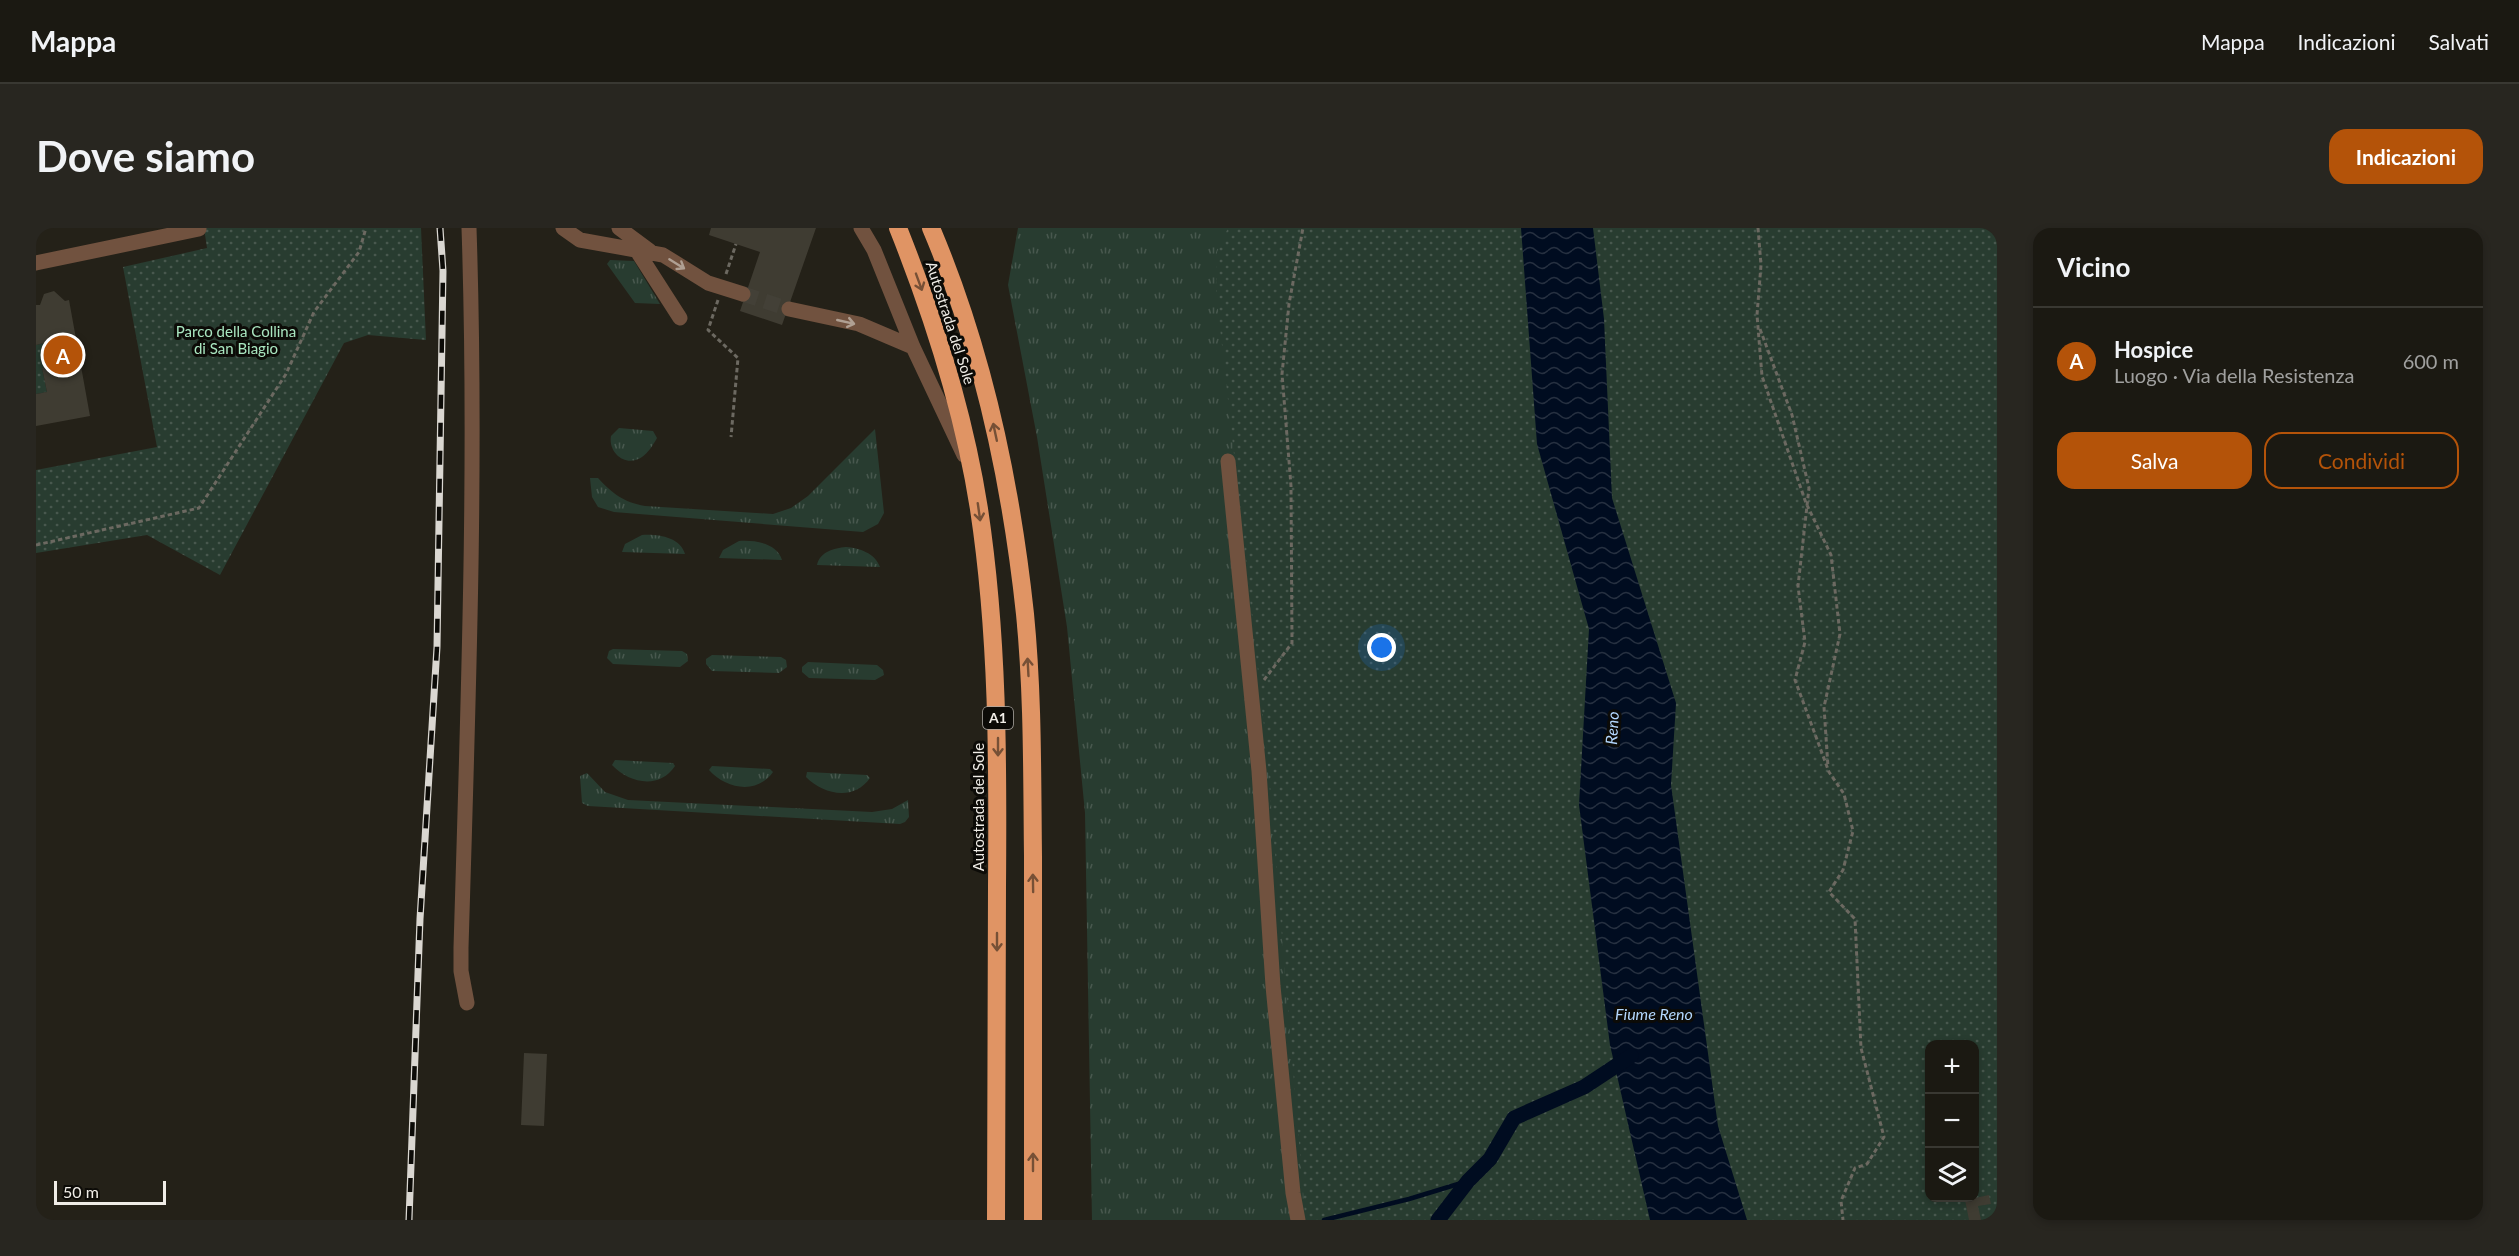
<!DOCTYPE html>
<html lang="it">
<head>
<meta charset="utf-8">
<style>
	body { margin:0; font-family:Lato,sans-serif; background:#282620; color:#f1f3f6 }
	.controls { position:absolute; right:18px; bottom:18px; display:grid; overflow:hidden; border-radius:12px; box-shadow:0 3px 9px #0003 }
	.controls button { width:54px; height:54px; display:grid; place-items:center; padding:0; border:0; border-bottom:2px solid #393832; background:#1b1912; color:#f1f3f6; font:30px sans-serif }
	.scale { position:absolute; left:18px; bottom:15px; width:112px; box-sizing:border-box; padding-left:6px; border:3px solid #f0ede7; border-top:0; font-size:16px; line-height:21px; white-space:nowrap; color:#f0ede7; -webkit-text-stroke:4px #0c0b07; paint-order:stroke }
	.you { position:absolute; left:1346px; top:420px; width:21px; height:21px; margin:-15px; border:4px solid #fff; border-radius:50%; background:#1a73e8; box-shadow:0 0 0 9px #1a73e833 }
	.badge { display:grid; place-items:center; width:39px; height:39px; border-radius:50%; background:#b45309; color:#fff; font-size:20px; font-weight:700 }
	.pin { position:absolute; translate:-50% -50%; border:3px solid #fff; box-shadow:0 2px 6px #0006 }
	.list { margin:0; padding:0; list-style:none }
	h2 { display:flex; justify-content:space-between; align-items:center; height:78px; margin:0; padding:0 24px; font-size:26px }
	h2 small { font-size:20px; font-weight:400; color:#a0a09f }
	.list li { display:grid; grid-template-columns:39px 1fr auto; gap:18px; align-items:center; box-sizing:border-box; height:108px; padding:0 24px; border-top:2px solid #393832 }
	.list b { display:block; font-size:22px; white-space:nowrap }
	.list p { margin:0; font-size:20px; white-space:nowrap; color:#a0a09f }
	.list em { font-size:20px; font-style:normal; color:#a0a09f }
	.actions { display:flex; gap:12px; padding:18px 24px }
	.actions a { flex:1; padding:14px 0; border:2px solid #b45309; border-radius:18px; text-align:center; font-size:21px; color:#b45309 }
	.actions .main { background:#b45309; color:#fff }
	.icon { flex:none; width:33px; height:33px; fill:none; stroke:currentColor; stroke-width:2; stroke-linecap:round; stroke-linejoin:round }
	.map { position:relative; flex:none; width:1961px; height:992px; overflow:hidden; border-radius:18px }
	header { display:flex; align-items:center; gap:36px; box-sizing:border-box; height:84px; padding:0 30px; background:#1b1912; border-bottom:2px solid #393832 }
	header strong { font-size:28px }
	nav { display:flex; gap:33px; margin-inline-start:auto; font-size:21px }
	.intro { display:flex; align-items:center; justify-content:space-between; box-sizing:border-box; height:144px; padding:0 36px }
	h1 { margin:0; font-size:42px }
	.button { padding:15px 27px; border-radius:18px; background:#b45309; color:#fff; font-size:21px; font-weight:700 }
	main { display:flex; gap:36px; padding:0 36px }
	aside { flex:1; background:#1b1912; border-radius:18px; box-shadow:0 3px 9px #0003 }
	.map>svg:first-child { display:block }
	.grass { fill:url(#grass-tufts) }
	.park { fill:url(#park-dots); fill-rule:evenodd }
	.water { fill:url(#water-waves) }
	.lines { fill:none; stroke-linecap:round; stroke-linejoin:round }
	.stream { stroke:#000c20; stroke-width:4.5 }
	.canal { stroke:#000c20; stroke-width:15 }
	.building { fill:#3f3c32 }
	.minor-tunnel { stroke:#434037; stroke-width:15; stroke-dasharray:15 8; stroke-linecap:butt }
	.path { stroke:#6c6961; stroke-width:3; stroke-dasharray:4.5 3; stroke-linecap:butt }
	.minor { stroke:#71523f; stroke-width:15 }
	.highway { stroke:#e09464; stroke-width:18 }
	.rail-casing { stroke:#dad7d1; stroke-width:7 }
	.rail { stroke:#0c0b07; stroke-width:4.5; stroke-dasharray:14; stroke-linecap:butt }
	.oneway { stroke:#b0a093 }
	.oneway2 { stroke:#765036 }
	.labels { text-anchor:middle; stroke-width:6; stroke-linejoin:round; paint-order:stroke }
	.shield { fill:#0c0b07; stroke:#aca9a4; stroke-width:1.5 }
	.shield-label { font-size:14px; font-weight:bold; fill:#f0ede7 }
	.street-label { font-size:15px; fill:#f0ede7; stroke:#0c0b07 }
	.park-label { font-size:15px; fill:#a9e6c0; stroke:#0c0b07 }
	.water-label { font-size:16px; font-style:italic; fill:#b3d7fd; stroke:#0c0b07 }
</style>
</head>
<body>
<header>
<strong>Mappa</strong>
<nav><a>Mappa</a><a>Indicazioni</a><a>Salvati</a></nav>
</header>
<div class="intro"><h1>Dove siamo</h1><a class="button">Indicazioni</a></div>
<main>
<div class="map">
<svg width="1961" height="992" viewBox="0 0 1961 992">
	<defs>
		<pattern id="grass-tufts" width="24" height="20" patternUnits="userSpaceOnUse" patternTransform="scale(1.5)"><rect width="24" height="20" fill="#283c30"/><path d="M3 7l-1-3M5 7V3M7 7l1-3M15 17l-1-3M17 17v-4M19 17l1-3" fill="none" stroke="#48584e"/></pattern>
		<pattern id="park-dots" width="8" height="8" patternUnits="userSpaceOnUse" patternTransform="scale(1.5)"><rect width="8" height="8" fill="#283c30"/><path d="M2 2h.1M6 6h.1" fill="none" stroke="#48584e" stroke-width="1.8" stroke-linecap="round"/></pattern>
		<pattern id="water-waves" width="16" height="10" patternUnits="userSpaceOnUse" patternTransform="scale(1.5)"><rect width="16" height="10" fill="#000c20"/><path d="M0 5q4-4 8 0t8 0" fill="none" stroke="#263040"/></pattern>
	</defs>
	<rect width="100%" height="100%" fill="#242118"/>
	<path class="grass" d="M982 0H1483L1614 992H1056L1049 585 1031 399 1001 209 972 57Z
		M574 32 598 33 624 76 599 75 571 36Z
		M583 200 617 203 621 210C617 217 612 225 606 229 590 240 572 225 575 208Z
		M839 201 848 285 842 296 827 304 578 284 562 279 556 269 554 250H562C577 266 587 274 609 278L737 286 755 280 772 268Z
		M606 307C622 306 644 309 649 326L586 324 589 316Z
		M703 313C719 312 741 315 746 332L683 330 687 322Z
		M810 319C823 320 839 325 844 339L781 337C784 324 798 320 810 319Z
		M577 421 646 423 651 426 652 433 644 439 577 436 571 430 573 423Z
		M676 427 745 429 750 432 751 439 743 445 676 443 670 436V431Z
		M772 434 841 437 847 442 848 447 839 452 773 450 766 444V439Z
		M579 532 637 535 639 538C623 562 593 555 576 537Z
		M676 538 734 541 737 544C721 567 690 561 673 542Z
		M771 544 831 547 834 550C817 574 787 566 770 549Z
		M551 545 569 564 592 572 836 584 856 581 872 572 873 589 869 594 864 596 552 578 546 575 544 548Z"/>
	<path class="park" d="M168 0H385L390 112 332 107 308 115 184 347 111 307 0 325V242L121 219 87 39 171 20Z
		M1192 0H1961V992H1272L1269 987 1230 516 1180 63 1181 24ZM1894 816H1938V970H1894Z
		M8 115 12 138 6 140 11 164 0 166V117Z"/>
	<path class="water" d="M1485 0H1557L1568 91 1576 270 1640 475 1635 557 1682 898 1711 992H1614L1574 817 1543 577 1553 401 1501 216Z"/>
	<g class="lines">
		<path class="stream" d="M1288 992 1373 971 1432 953"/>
		<path class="canal" d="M1402 992 1432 953 1454 931 1478 890 1548 859 1595 828"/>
	</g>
	<path class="building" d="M675 0H780L746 97 704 83 724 24 673 7Z
		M18 63 29 73 33 72 54 188 0 198V166L11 164 6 140 12 138 8 115 0 117V77H4L8 66Z
		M488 825 511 826 508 898 485 897Z
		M1953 967 1955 976 1942 978 1945 992H1933L1929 972Z"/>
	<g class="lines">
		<path class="minor-tunnel" d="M707 66 753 81"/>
		<path class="path" d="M1722 0 1725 37 1721 87 1726 148 1770 275 1795 327 1804 406 1788 479 1792 539
			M690 46 700 16
			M682 72 672 102 702 130 695 209
			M1724 101 1756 187 1773 260 1762 358 1769 414 1759 452 1793 544 1808 566 1817 603 1807 642 1793 664 1819 691 1825 820 1848 909 1831 936 1819 940 1805 973 1807 992
			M0 317 163 280 250 146 278 84 323 24 330 0
			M1228 452 1256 415 1255 258 1246 146 1253 76 1267 0"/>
		<path class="minor" d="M527 0 544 12 627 27 672 55 707 66
			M583 0 614 23
			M825 0 838 22 877 119 928 227
			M601 23 644 90
			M0 35 163 1
			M753 81 823 96 877 119
			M1192 233 1223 543 1237 758 1257 965 1262 992
			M431 775 425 743V720C432 480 441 240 433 0"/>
		<path class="highway" d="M862 0C898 90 928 185 943 281 962 407 962 532 961 659 961 770 960 881 960 992
			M895 0C947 122 975 255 989 386 997 467 996 548 997 628 998 750 997 871 997 992"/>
		<defs>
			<path id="rail" d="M373 992 384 691 401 419 407 43 404 0"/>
		</defs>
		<use href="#rail" class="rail-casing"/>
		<use href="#rail" class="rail"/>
	</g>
	<defs><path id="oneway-shaft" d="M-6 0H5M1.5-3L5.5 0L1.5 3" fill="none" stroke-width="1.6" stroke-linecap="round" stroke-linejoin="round" transform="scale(1.5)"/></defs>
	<g class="oneway">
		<use href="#oneway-shaft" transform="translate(641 36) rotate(32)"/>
		<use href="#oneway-shaft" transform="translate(810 94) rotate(13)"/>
	</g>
	<g class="oneway2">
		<use href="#oneway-shaft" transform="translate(883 54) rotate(70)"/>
		<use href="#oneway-shaft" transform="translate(959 204) rotate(-102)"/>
		<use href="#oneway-shaft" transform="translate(943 284) rotate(82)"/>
		<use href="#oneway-shaft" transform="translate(992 439) rotate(-93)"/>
		<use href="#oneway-shaft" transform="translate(962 519) rotate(90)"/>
		<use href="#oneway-shaft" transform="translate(997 655) rotate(-91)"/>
		<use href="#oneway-shaft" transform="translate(961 714) rotate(90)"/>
		<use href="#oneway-shaft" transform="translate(997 934) rotate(-90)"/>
	</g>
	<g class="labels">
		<rect class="shield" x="947" y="479" width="30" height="22" rx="4.5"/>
		<g class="shield-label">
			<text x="962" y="495">A1</text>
		</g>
		<g class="street-label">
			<text transform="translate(914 95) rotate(72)" y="5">Autostrada del Sole</text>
			<text transform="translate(943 579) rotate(-90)" y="5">Autostrada del Sole</text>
		</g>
		<g class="park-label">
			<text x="200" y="109">Parco della Collina<tspan x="200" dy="17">di San Biagio</tspan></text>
		</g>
		<g class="water-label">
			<text transform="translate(1576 500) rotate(-87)" y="6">Reno</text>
			<text x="1618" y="792">Fiume Reno</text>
		</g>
	</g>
</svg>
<div class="controls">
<button>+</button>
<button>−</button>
<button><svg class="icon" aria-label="layers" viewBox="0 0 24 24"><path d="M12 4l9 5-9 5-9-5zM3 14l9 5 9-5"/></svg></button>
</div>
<div class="scale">50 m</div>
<div class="you"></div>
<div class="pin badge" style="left:27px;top:127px">A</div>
</div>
<aside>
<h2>Vicino<small></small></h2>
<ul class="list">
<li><span class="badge">A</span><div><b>Hospice</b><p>Luogo · Via della Resistenza</p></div><em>600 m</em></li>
</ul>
<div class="actions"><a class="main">Salva</a><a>Condividi</a></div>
</aside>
</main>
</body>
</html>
